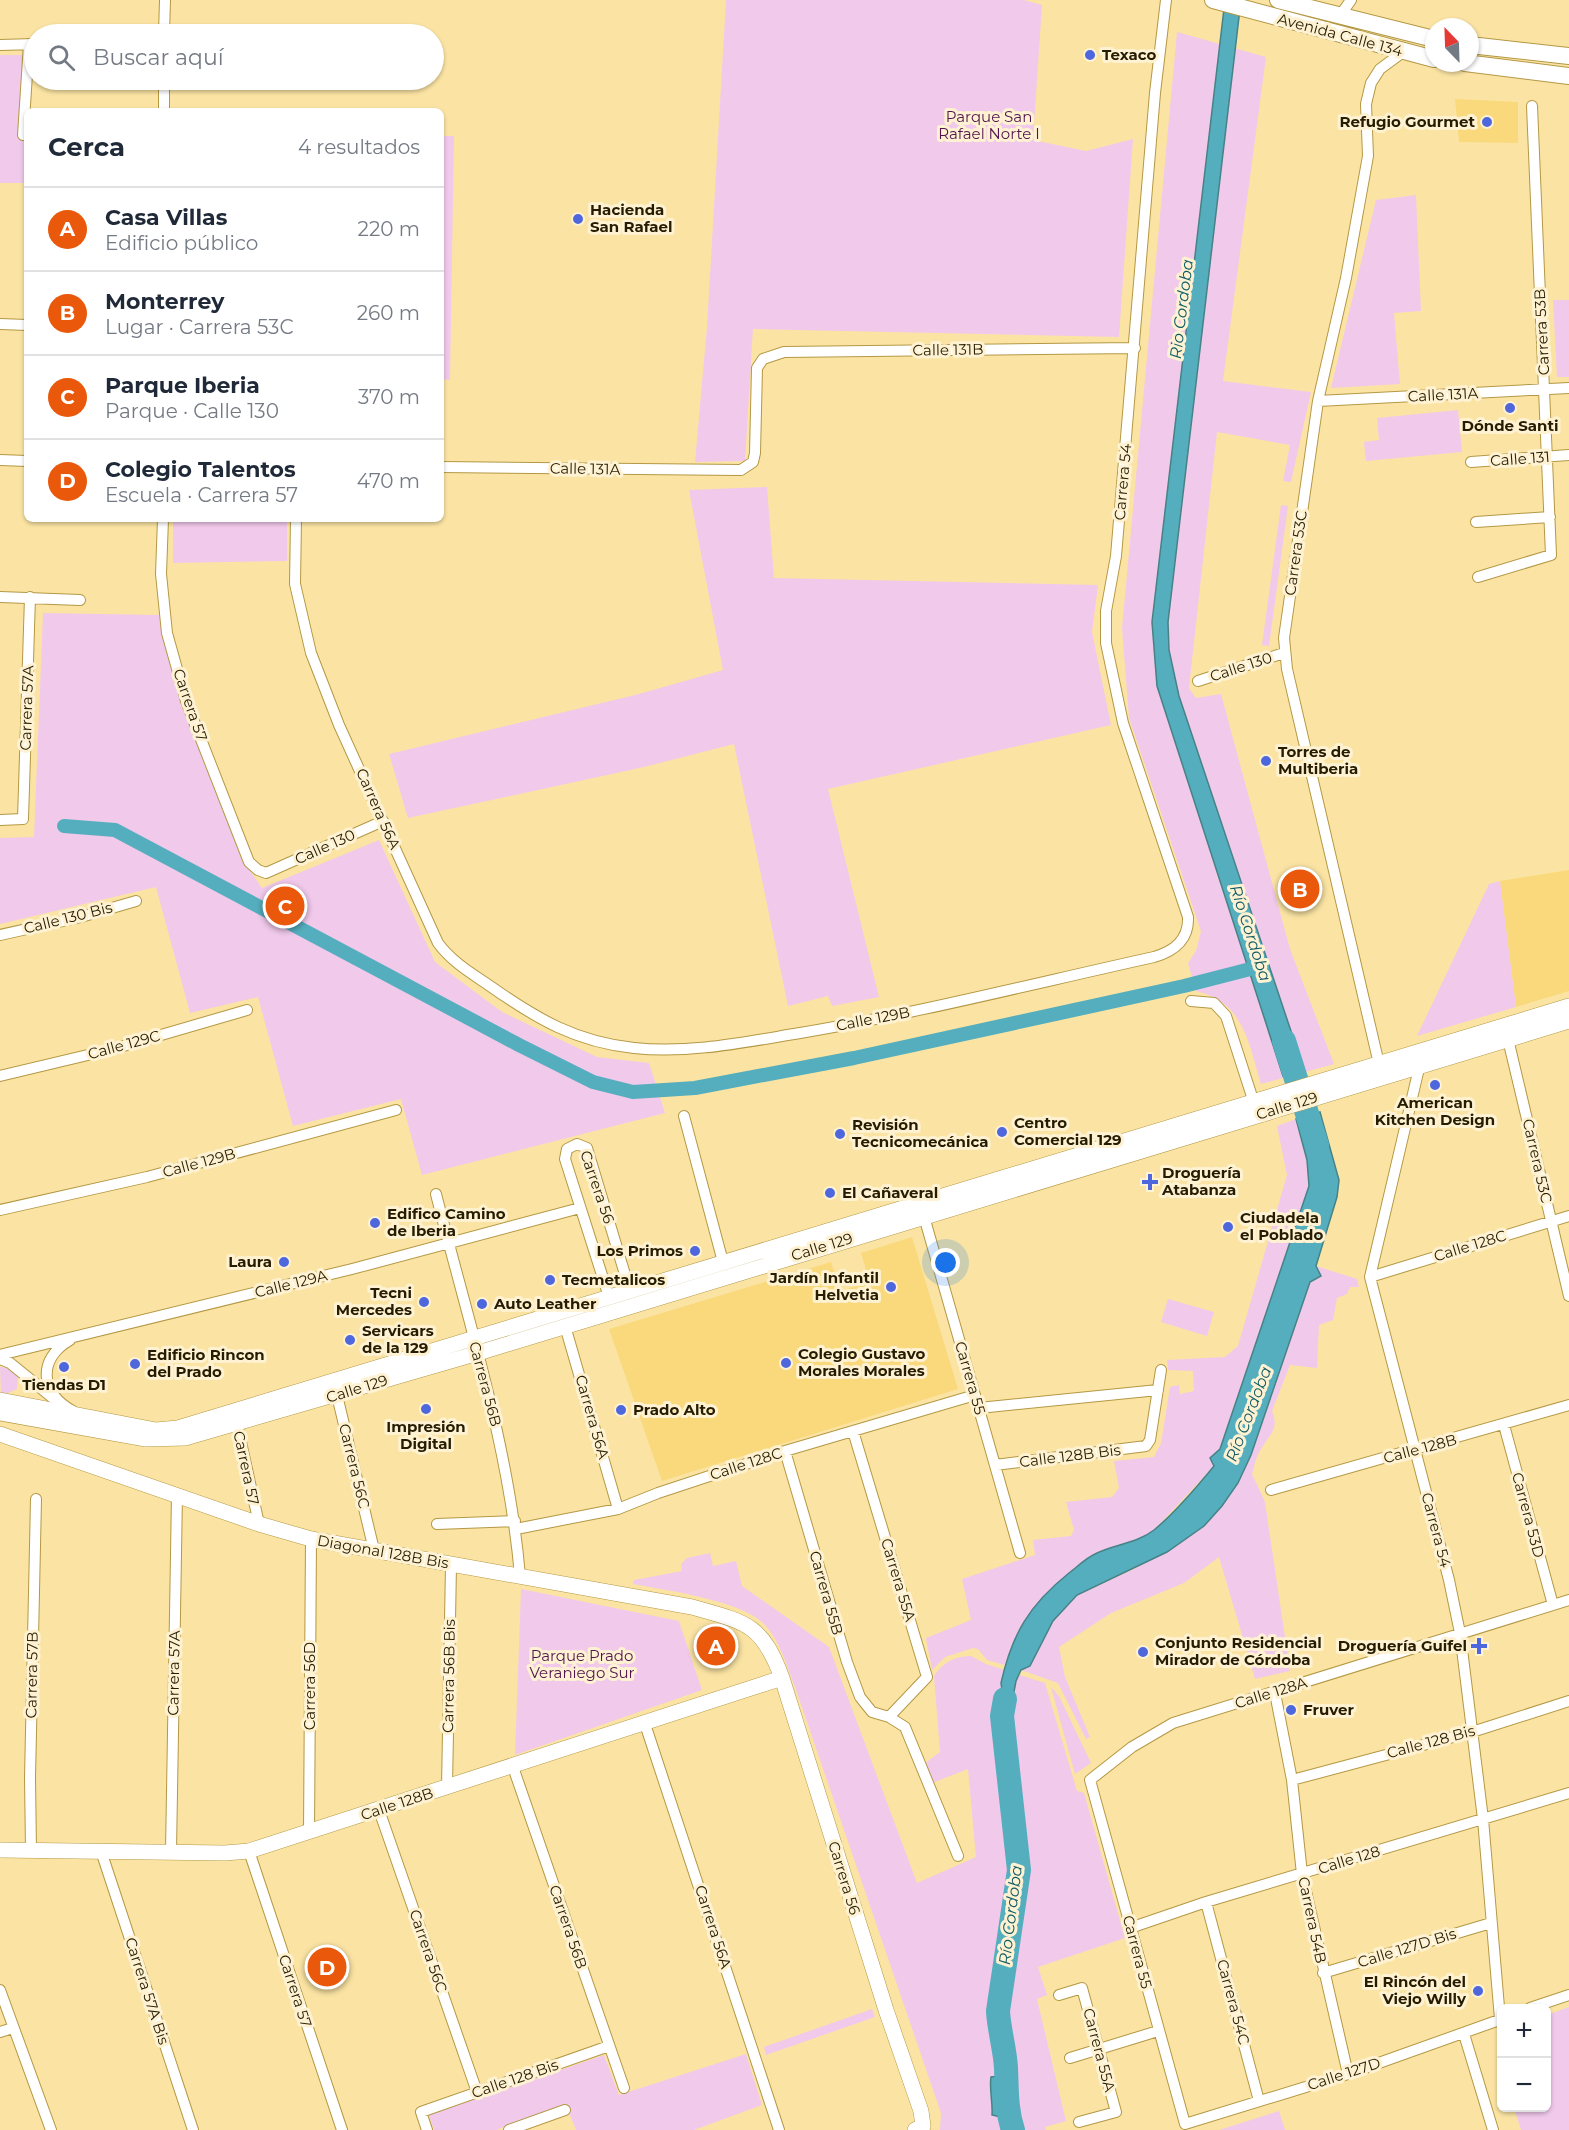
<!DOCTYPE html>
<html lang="es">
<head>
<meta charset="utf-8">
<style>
	body { margin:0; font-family:Montserrat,sans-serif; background:#f6f6f7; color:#1f2937 }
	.controls { position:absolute; right:18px; bottom:18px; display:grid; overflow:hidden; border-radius:9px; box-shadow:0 2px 4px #0004 }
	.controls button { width:54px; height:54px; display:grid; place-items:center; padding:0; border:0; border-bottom:2px solid #e0e1e3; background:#fff; color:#1f2937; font:30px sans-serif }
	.compass { position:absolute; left:1425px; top:18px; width:54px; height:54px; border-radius:50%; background:#fff; box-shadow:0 2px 4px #0004; rotate:337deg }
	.you { position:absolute; left:946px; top:1263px; width:21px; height:21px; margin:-15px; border:4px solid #fff; border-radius:50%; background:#1a73e8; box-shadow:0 0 0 9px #1a73e833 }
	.badge { display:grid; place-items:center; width:39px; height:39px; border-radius:50%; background:#ea580c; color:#fff; font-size:20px; font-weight:700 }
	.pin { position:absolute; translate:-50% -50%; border:3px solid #fff; box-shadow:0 2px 6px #0006 }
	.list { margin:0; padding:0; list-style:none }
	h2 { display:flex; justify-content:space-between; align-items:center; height:78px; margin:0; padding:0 24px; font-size:26px }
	h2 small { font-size:20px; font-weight:400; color:#747a83 }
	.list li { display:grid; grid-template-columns:39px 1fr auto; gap:18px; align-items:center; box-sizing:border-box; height:84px; padding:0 24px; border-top:2px solid #e0e1e3 }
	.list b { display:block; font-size:22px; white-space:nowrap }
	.list p { margin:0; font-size:20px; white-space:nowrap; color:#747a83 }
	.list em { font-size:20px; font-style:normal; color:#747a83 }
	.icon { flex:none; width:33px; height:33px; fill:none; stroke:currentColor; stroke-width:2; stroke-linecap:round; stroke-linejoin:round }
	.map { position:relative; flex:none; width:1569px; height:2130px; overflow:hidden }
	.search { position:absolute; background:#fff; box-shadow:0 2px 4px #0004; left:24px; top:24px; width:420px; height:66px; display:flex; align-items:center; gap:15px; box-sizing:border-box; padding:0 21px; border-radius:33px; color:#747a83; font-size:22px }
	.panel { position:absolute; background:#fff; box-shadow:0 2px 4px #0004; left:24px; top:108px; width:420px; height:414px; border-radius:9px }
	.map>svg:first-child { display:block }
	.built { fill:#f9d97c }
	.green { fill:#f1c9eb; fill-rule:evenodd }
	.water { fill:#55aebe; stroke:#478286; stroke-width:1.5 }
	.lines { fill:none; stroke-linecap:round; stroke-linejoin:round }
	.canal { stroke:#55aebe; stroke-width:14 }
	.river { stroke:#55aebe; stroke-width:24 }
	.street-casing { stroke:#b49844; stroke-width:12 }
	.secondary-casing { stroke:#b49844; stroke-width:16 }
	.primary-casing { stroke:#b49844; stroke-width:18 }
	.street { stroke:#fff; stroke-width:10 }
	.secondary { stroke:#fff; stroke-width:15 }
	.primary { stroke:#fff; stroke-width:16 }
	.poi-dot { fill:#4f67dc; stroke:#fef2d2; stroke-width:2 }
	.labels { text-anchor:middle; stroke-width:6; stroke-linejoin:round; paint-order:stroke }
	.street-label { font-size:15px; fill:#251c02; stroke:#fef2d2 }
	.poi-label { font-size:15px; font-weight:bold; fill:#251c02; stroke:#fef2d2; text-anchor:start }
	.park-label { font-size:15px; fill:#53154f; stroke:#fef2d2 }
	.water-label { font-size:16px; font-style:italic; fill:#0f5c67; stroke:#fef2d2 }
</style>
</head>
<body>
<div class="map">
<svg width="1569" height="2130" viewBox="0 0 1569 2130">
	<rect width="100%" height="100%" fill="#fbe4a3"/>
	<path class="built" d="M1455 99 1518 102V143L1459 142Z
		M1569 870V991L1516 1007 1500 881Z
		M912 1237 958 1389 662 1481 609 1329 831 1262 840 1291 870 1282 861 1253Z"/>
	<path class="green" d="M726 0H1024L1042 5 1033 140 1086 151 1133 139 1119 337 753 329 745 461 695 462 707 327Z
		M1177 32 1266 57 1223 381 1311 392 1291 482 1283 481 1290 445 1217 432 1189 688 1196 698 1221 694 1290 949 1334 1064 1261 1084C1249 1044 1244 1002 1196 991L1188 963 1196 951 1201 931 1129 718 1122 628Z
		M0 55H24L27 183H0Z
		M441 136H454L450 380 441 379Z
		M1416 195 1421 311 1394 313 1400 384 1331 388 1376 200Z
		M1553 300H1569V377H1557Z
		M1458 410 1462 452 1366 461 1364 442 1379 440 1377 418Z
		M767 487 774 578 1098 585 1092 632 1111 725 828 789 879 997 832 1006 828 996 788 1006 734 744 644 767 408 818 389 754 639 694 723 670 689 490Z
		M1281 505 1288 506 1269 646 1262 645Z
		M173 519H287V561L173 563Z
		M43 613 160 615 241 858 262 888 379 840 435 962 502 1012 597 1057 649 1063 665 1113 422 1175 401 1099 293 1126 258 997 190 1013 156 887 0 924V838L34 837Z
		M1500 881 1516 1007 1417 1036 1489 884Z
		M1296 1119 1307 1160 1309 1186 1214 1466 1153 1531 1127 1544 1094 1554 1013 1642 1005 1665 987 1660 978 1649 973 1648 945 1657 932 1670 926 1638 971 1620 962 1579 1035 1555 1033 1540 1071 1536 1074 1530 1066 1502 1112 1497 1119 1488 1114 1461 1154 1457 1161 1443 1170 1387 1179 1385 1180 1394 1194 1391 1193 1371 1168 1370 1167 1360 1225 1357 1238 1346 1287 1175 1277 1126Z
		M1316 1266 1357 1279 1359 1287H1350L1347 1294 1337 1298 1333 1320 1319 1325 1317 1368 1290 1365 1272 1411C1281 1432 1265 1437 1258 1455 1255 1460 1254 1468 1252 1474L1265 1502 1290 1671 1255 1679 1219 1557 1184 1583 1111 1613 1059 1647 1065 1677 1090 1737 1086 1739 1058 1683 1021 1670 1030 1666 1053 1621 1077 1595 1134 1569 1204 1526 1222 1507 1238 1483 1251 1455 1310 1281 1321 1276Z
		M1168 1299 1214 1312 1207 1336 1161 1322Z
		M0 1367 13 1368C18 1375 18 1380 17 1389L1 1396Z
		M710 1553 713 1566 736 1561 742 1586 829 1647 917 1883 976 1857 968 1769 932 1783 924 1764 940 1752 934 1676C943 1662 955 1656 971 1656L986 1664 1045 1683 1077 1791 1084 1793 1125 1938 1038 1967 1047 1995 1037 1999 1066 2121 1045 2127 1046 2130H940L941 2113 795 1687C787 1667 780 1641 765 1625 744 1601 665 1590 633 1584L634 1580 682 1571 681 1564 687 1558ZM1000 2076 1004 2087 1005 2118 992 2114 993 2102 990 2083Z
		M521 1589 679 1621 702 1690 515 1755Z
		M1051 1687 1059 1696 1091 1763 1075 1774Z
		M1569 2007V2130H1521L1514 2108H1546L1547 2015Z
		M872 2009 875 2017 766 2055 764 2047Z
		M746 2054 762 2105 694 2130H576L566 2105 496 2130H434L429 2115 604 2055 619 2095Z
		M1279 2111 1285 2130H1219Z"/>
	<path class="water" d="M1225 0H1241L1168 622 1169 650 1179 696 1304 1070 1283 1076 1157 686 1152 622Z
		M1320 1112 1339 1180 1337 1197 1316 1266 1321 1276 1310 1282 1251 1455 1238 1483 1222 1506 1204 1526 1167 1552 1077 1595 1053 1621 1030 1666 1021 1670 1016 1681 1013 1697 1008 1701 1004 1714 1010 1722 1001 1735 1002 1740H997L1001 1720 997 1715 996 1693 1002 1690 1001 1683C1012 1634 1029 1605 1069 1573 1077 1567 1086 1558 1095 1554 1114 1544 1136 1544 1154 1530 1176 1512 1196 1488 1214 1466L1210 1458 1220 1449 1309 1186 1307 1160 1296 1119Z
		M1000 2076C1004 2090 1006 2104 1005 2118L992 2115C993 2102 989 2089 991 2077Z"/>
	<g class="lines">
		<path class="canal" d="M64 826 115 830 519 1045 593 1082 633 1092 695 1088 854 1058 1184 986 1262 966"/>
		<path class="river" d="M1284 1041 1317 1145
			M1005 1699 1002 1716 1019 1870 998 2011C999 2030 1005 2049 1006 2068 1007 2089 1006 2109 1013 2130"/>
		<defs>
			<path id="street" d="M1339 17 1351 0
				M164 34 165 0
				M0 45 34 44
				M164 80V111
				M23 135 29 44
				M0 324 27 325
				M1318 401 1569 388
				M0 460 27 461
				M1471 462 1569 455
				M441 467 741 470 753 462 755 453 757 368 763 359 784 352 1135 348
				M163 519 161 574 167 633 186 701 249 862 258 870 266 873 383 821
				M296 519 295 584 311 653 339 725 438 943C452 962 471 973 490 986 537 1019 576 1042 634 1048 689 1054 745 1042 800 1033 919 1013 1036 983 1154 957 1174 951 1189 940 1188 917L1123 723 1106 643V611L1116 556 1155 93 1166 0
				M1476 522 1550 517
				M1478 577 1551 555 1532 106
				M0 597 80 600
				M1198 681 1284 653
				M0 820 23 819 30 597
				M0 935 81 917 136 901
				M1191 1001 1214 1003 1226 1016 1255 1106
				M1507 1035 1569 1296
				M1379 1064 1287 669 1284 638 1318 401 1346 278 1368 156 1366 104 1371 83 1380 69 1403 52
				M1420 1064 1370 1277 1449 1580 1460 1633 1483 1819 1500 2019
				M0 1076 113 1049 247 1010
				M684 1116 723 1262
				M436 1194C468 1321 509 1446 520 1576
				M0 1210 147 1177 396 1110
				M923 1213 1020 1553
				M1370 1277 1569 1216
				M609 1297 565 1159 567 1149 577 1144 587 1148 630 1291
				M565 1326 618 1509
				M70 1340C37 1359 40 1394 73 1411
				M0 1355 352 1269 580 1208
				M0 1359 10 1363 53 1398
				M335 1387 374 1550
				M979 1408 1158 1390
				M236 1419 259 1524
				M1504 1425 1553 1605
				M853 1431 927 1677 889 1717
				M785 1451 847 1662 860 1697 872 1712 889 1717 905 1727 958 1856
				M995 1465 1146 1446 1150 1440 1161 1370
				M1271 1490 1569 1405
				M437 1524 515 1521
				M516 1529 618 1509 658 1493 785 1451 975 1395
				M1275 1693 1292 1780 1302 1874 1348 2074
				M645 1724 779 2130
				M513 1767 624 2088
				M1292 1780 1472 1732 1569 1701
				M447 1787 451 1565
				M379 1810 477 2092
				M309 1832 311 1539
				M31 1850 30 1778 36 1499
				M101 1851 193 2130
				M249 1851 342 2130
				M171 1852 177 1494
				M1206 1902 1259 2101
				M1130 1928 1206 1902 1569 1793
				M1323 1973 1491 1923
				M0 1990 51 2130
				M1059 1995 1082 1988 1116 2112 1079 2122
				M1530 2008 1569 1995
				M1502 2019 1348 2074 1185 2124 1090 1780 1132 1747 1173 1723 1569 1600
				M0 2032 13 2028
				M1464 2034 1493 2130
				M1070 2058 1158 2031
				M427 2130 421 2112 609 2046
				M509 2130 565 2110"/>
			<path id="secondary" d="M0 1400 156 1430 178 1428 1569 1006
				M0 1413 146 1439 185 1438 478 1353 1569 1021
				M0 1434 259 1524 311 1539 692 1607C745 1622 762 1623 782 1678L886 2010 921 2111 923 2126 915 2130
				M0 1850 225 1853 249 1851 782 1678"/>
			<path id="primary" d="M1213 0 1434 59
				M1278 0 1434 39
				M1470 45 1569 56
				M1465 63 1569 76"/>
		</defs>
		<use href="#street" class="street-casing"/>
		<use href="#secondary" class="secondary-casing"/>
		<use href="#primary" class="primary-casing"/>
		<use href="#street" class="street"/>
		<use href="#secondary" class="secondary"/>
		<use href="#primary" class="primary"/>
	</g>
	<g class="poi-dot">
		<circle cx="1090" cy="55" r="6"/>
		<circle cx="1487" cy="122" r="6"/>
		<circle cx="578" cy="219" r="6"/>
		<circle cx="1510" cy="408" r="6"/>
		<circle cx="1266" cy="761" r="6"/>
		<circle cx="1435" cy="1085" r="6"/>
		<circle cx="1002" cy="1132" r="6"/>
		<circle cx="840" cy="1134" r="6"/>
		<path d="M1147 1173h6v6h6v6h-6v6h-6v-6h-6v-6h6z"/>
		<circle cx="830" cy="1193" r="6"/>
		<circle cx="375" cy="1223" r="6"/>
		<circle cx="1228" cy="1227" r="6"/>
		<circle cx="695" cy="1251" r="6"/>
		<circle cx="284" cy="1262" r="6"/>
		<circle cx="550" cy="1280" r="6"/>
		<circle cx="891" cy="1287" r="6"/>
		<circle cx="424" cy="1302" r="6"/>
		<circle cx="482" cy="1304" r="6"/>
		<circle cx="350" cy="1340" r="6"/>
		<circle cx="786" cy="1363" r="6"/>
		<circle cx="135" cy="1364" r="6"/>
		<circle cx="64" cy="1367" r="6"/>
		<circle cx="426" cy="1409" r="6"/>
		<circle cx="621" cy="1410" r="6"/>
		<path d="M1476 1637h6v6h6v6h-6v6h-6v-6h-6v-6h6z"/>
		<circle cx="1143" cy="1652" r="6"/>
		<circle cx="1291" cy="1710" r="6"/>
		<circle cx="1478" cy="1991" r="6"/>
	</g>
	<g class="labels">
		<g class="street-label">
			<text transform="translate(1340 35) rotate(15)" y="5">Avenida Calle 134</text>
			<text transform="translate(1542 332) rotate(-93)" y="5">Carrera 53B</text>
			<text transform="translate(948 350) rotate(-1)" y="5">Calle 131B</text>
			<text transform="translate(1443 395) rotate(-3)" y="5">Calle 131A</text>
			<text transform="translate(1520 459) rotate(-4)" y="5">Calle 131</text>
			<text transform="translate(585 469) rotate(1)" y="5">Calle 131A</text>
			<text transform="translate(1123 482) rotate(-85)" y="5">Carrera 54</text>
			<text transform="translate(1296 553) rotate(-82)" y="5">Carrera 53C</text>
			<text transform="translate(1241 667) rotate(-18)" y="5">Calle 130</text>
			<text transform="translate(190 705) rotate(71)" y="5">Carrera 57</text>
			<text transform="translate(27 708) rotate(-88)" y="5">Carrera 57A</text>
			<text transform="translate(378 809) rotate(66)" y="5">Carrera 56A</text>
			<text transform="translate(325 847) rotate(-24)" y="5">Calle 130</text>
			<text transform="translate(68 918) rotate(-14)" y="5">Calle 130 Bis</text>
			<text transform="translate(873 1019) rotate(-11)" y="5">Calle 129B</text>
			<text transform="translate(124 1045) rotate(-15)" y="5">Calle 129C</text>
			<text transform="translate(1287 1106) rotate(-17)" y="5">Calle 129</text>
			<text transform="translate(1537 1161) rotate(77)" y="5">Carrera 53C</text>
			<text transform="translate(199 1163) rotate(-15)" y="5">Calle 129B</text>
			<text transform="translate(597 1187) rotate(71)" y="5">Carrera 56</text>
			<text transform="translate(1470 1246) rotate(-17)" y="5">Calle 128C</text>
			<text transform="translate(822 1247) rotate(-17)" y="5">Calle 129</text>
			<text transform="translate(291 1284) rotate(-14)" y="5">Calle 129A</text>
			<text transform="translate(970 1378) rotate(74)" y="5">Carrera 55</text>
			<text transform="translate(485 1384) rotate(75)" y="5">Carrera 56B</text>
			<text transform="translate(357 1389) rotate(-17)" y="5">Calle 129</text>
			<text transform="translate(592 1417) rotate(74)" y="5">Carrera 56A</text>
			<text transform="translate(1420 1449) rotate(-15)" y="5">Calle 128B</text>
			<text transform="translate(1070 1456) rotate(-7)" y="5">Calle 128B Bis</text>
			<text transform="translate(746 1464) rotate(-18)" y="5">Calle 128C</text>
			<text transform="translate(354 1466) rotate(76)" y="5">Carrera 56C</text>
			<text transform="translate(246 1468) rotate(78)" y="5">Carrera 57</text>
			<text transform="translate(1528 1515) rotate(75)" y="5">Carrera 53D</text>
			<text transform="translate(1436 1530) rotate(75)" y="5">Carrera 54</text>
			<text transform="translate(383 1552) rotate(10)" y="5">Diagonal 128B Bis</text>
			<text transform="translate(898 1580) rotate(73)" y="5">Carrera 55A</text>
			<text transform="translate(826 1593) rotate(74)" y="5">Carrera 55B</text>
			<text transform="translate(174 1673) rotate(-89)" y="5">Carrera 57A</text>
			<text transform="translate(32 1675) rotate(-89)" y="5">Carrera 57B</text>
			<text transform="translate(449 1676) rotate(-89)" y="5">Carrera 56B Bis</text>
			<text transform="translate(310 1686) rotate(-90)" y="5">Carrera 56D</text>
			<text transform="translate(1271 1693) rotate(-17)" y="5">Calle 128A</text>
			<text transform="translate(1431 1742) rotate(-15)" y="5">Calle 128 Bis</text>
			<text transform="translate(397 1804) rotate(-18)" y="5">Calle 128B</text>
			<text transform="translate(1349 1860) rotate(-17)" y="5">Calle 128</text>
			<text transform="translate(844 1878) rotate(73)" y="5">Carrera 56</text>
			<text transform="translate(1312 1920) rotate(78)" y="5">Carrera 54B</text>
			<text transform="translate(568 1927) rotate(71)" y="5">Carrera 56B</text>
			<text transform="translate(713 1927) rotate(72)" y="5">Carrera 56A</text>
			<text transform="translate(1407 1948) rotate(-17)" y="5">Calle 127D Bis</text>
			<text transform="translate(428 1951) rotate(71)" y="5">Carrera 56C</text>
			<text transform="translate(1137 1952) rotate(75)" y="5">Carrera 55</text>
			<text transform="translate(147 1991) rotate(72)" y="5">Carrera 57A Bis</text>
			<text transform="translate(295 1991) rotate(72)" y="5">Carrera 57</text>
			<text transform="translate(1233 2002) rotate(75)" y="5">Carrera 54C</text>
			<text transform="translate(1099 2050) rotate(75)" y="5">Carrera 55A</text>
			<text transform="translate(1344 2074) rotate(-18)" y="5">Calle 127D</text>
			<text transform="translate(515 2079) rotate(-19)" y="5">Calle 128 Bis</text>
		</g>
		<g class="poi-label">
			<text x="1102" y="60">Texaco</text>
			<text x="1475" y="127" text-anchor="end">Refugio Gourmet</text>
			<text x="590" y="215">Hacienda<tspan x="590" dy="17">San Rafael</tspan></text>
			<text x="1510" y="431" text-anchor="middle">Dónde Santi</text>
			<text x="1278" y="757">Torres de<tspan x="1278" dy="17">Multiberia</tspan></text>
			<text x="1435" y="1108" text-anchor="middle">American<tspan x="1435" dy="17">Kitchen Design</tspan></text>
			<text x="1014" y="1128">Centro<tspan x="1014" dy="17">Comercial 129</tspan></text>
			<text x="852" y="1130">Revisión<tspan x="852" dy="17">Tecnicomecánica</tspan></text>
			<text x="1162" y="1178">Droguería<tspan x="1162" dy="17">Atabanza</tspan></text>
			<text x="842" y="1198">El Cañaveral</text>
			<text x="387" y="1219">Edifico Camino<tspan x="387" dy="17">de Iberia</tspan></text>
			<text x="1240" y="1223">Ciudadela<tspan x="1240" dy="17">el Poblado</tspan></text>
			<text x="683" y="1256" text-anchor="end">Los Primos</text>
			<text x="272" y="1267" text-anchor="end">Laura</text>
			<text x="879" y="1283" text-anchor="end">Jardín Infantil<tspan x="879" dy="17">Helvetia</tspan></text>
			<text x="562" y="1285">Tecmetalicos</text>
			<text x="412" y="1298" text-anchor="end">Tecni<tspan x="412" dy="17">Mercedes</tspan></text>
			<text x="494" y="1309">Auto Leather</text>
			<text x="362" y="1336">Servicars<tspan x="362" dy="17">de la 129</tspan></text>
			<text x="798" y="1359">Colegio Gustavo<tspan x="798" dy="17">Morales Morales</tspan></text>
			<text x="147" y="1360">Edificio Rincon<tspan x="147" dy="17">del Prado</tspan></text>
			<text x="64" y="1390" text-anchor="middle">Tiendas D1</text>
			<text x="633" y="1415">Prado Alto</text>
			<text x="426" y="1432" text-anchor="middle">Impresión<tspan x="426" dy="17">Digital</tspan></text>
			<text x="1155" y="1648">Conjunto Residencial<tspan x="1155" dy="17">Mirador de Córdoba</tspan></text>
			<text x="1467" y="1651" text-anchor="end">Droguería Guifel</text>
			<text x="1303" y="1715">Fruver</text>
			<text x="1466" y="1987" text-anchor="end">El Rincón del<tspan x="1466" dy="17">Viejo Willy</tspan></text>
		</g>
		<g class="park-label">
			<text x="989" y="122">Parque San<tspan x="989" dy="17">Rafael Norte I</tspan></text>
			<text x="582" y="1661">Parque Prado<tspan x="582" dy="17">Veraniego Sur</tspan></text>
		</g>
		<g class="water-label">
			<text transform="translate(1181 309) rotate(-83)" y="6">Rio Cordoba</text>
			<text transform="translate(1251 933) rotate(72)" y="6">Río Cordoba</text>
			<text transform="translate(1248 1414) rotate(-69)" y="6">Río Cordoba</text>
			<text transform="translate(1010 1915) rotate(-83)" y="6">Río Cordoba</text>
		</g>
	</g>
</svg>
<div class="controls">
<button>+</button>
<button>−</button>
</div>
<svg class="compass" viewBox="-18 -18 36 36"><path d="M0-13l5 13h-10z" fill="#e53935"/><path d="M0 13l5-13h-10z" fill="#747a83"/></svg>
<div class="you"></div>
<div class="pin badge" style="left:716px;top:1646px">A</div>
<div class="pin badge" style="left:1300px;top:889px">B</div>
<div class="pin badge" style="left:285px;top:906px">C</div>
<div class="pin badge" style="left:327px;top:1967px">D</div>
<div class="search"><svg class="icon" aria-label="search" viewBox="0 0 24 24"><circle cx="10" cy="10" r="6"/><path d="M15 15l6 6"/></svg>Buscar aquí</div>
<section class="panel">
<h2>Cerca<small>4 resultados</small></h2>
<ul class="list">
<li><span class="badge">A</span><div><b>Casa Villas</b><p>Edificio público</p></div><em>220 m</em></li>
<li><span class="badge">B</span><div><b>Monterrey</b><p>Lugar · Carrera 53C</p></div><em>260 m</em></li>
<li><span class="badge">C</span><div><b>Parque Iberia</b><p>Parque · Calle 130</p></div><em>370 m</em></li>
<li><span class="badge">D</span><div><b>Colegio Talentos</b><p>Escuela · Carrera 57</p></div><em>470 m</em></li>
</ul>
</section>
</div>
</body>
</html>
